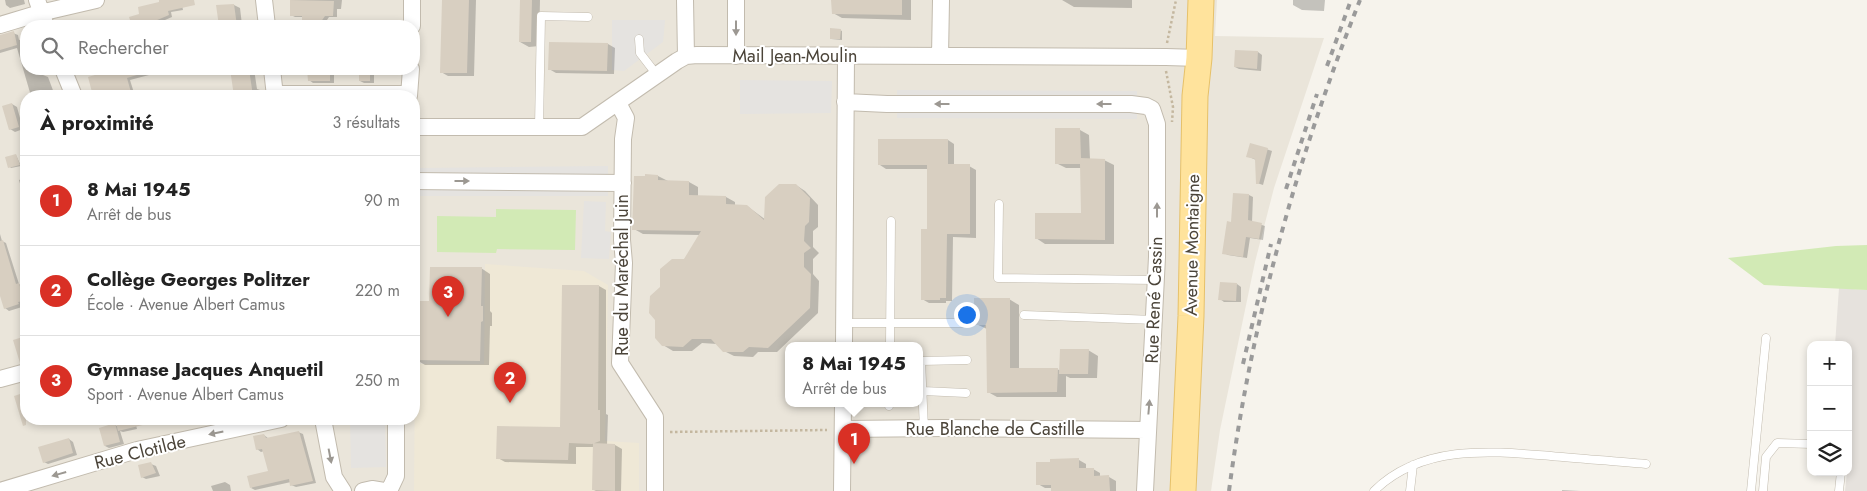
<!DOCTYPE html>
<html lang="fr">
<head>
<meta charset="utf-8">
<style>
	body { margin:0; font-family:Jost,sans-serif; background:#f2f2f2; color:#222 }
	.controls { position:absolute; right:15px; bottom:15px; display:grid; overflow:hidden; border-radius:10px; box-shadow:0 2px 8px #0003 }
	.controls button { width:45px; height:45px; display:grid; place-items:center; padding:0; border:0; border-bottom:1px solid #e0e0e0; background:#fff; color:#222; font:25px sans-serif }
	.you { position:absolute; left:966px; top:314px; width:18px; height:18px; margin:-12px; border:4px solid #fff; border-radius:50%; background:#1a73e8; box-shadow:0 0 0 8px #1a73e833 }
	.badge { display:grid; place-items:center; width:32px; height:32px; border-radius:50%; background:#d93025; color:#fff; font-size:16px; font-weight:700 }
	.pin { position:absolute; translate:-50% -41px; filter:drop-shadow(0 1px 2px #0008) }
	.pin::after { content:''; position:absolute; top:26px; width:18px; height:15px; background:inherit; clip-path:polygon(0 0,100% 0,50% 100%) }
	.popup { position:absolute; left:785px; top:342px; width:138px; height:65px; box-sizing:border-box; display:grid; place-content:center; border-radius:10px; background:#fff; filter:drop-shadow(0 1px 4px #0005); font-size:16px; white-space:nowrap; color:#767676 }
	.popup b { font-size:19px; color:#222 }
	.popup::after { content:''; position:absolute; left:50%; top:100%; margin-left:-10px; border:10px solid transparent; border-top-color:#fff }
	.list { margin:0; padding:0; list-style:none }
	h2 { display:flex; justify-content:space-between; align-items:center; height:65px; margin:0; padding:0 20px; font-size:21px }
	h2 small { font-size:16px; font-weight:400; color:#767676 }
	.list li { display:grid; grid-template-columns:32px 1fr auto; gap:15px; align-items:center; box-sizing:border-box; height:90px; padding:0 20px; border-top:1px solid #e0e0e0 }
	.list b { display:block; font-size:19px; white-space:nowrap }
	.list p { margin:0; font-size:16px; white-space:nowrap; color:#767676 }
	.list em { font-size:16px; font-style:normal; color:#767676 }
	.icon { flex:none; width:28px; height:28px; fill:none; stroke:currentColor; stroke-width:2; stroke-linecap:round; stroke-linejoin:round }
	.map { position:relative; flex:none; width:1867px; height:491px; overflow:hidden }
	.search { position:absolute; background:#fff; box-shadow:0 2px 8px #0003; left:20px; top:20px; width:400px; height:55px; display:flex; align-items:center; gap:12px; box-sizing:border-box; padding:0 18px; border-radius:20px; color:#767676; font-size:19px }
	.panel { position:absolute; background:#fff; box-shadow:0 2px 8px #0003; left:20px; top:90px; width:400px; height:335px; border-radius:20px }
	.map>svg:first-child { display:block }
	.residential { fill:#eae5da; fill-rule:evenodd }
	.industrial { fill:#e6e2dd }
	.education { fill:#efe8d6 }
	.green { fill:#d2eab5 }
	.parking { fill:#e5e3e0 }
	.shadow { fill:#0003 }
	.building { fill:#d8cfc1 }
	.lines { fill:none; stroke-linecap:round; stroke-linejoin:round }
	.service-casing { stroke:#c2bbae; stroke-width:9 }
	.minor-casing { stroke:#c2bbae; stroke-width:18 }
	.primary-casing { stroke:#e6c16a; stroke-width:27 }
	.path { stroke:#c4b79f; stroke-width:2.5; stroke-dasharray:2.5 2.5; stroke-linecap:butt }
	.service { stroke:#fff; stroke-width:8 }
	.minor { stroke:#fff; stroke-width:16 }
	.primary { stroke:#ffe39c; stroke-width:25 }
	.rail { stroke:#9a9a9a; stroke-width:4; stroke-dasharray:6 6; stroke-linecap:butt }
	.oneway { fill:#9c9892 }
	.labels { text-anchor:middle; stroke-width:4; stroke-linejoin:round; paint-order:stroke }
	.street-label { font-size:18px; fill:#4b4439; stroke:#fff }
</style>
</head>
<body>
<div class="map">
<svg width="1867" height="491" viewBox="0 0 1867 491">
	<rect width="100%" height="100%" fill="#f6f3ec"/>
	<path class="residential" d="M0 0H1217L1215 36 1324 38 1274 188 1255 262 1220 430 1211 491H0ZM26 26H414V69H26ZM26 96H414V419H26ZM789 345H919V403H789Z"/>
	<path class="industrial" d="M1839 288 1867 290V491H1845L1847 472H1848L1851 420H1848V345H1835Z"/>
	<path class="education" d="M485 264 584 271 608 285 605 441 639 443V491H414L415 364H484Z"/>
	<path class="green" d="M496 209 576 210 575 250 497 249 496 253 437 252V216L496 217Z
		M1867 245V290L1764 285 1728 258 1836 246Z"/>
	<path class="parking" d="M612 20H665L663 42 624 71 612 70Z
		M740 80 832 81 831 113 740 114Z
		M897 90 1137 91V119L897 118Z
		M608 166V196H419V168Z
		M584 201 606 202 605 231 611 232 609 259 581 258Z
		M350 419H385L386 467 351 468Z"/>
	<path class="shadow" d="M5 0H24L25 4 10 8 6 5Z
		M160 0H181L183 10 171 12 172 17 158 23 159 26H133L131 18 140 15 161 3Z
		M291 0H342L341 9H337V17H329L323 26H303V17H295L291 15Z
		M443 0H476L474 76H448L441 72Z
		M521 0H540L539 46 529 47 520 42Z
		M833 0H911V20L842 18 833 13Z
		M1062 0H1132V8L1074 7Z
		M1293 0H1332H1325L1324 11 1302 10 1293 5Z
		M234 5 240 8 242 25 244 26H220L218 7Z
		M840 30 842 31V40L831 39Z
		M13 33 18 35 19 40 26 38V69H41L43 75 48 77 54 93 58 96H31L17 48 0 53V36Z
		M608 44 615 48 614 74 556 73 549 69Z
		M1258 52 1262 55 1261 71 1239 69 1235 67Z
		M122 69H172L130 80 135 96H94L89 78Z
		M232 69H254L257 89 266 92V96H215L235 93Z
		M309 69 330 71 334 73V83H313L309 80Z
		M370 71 374 73V83H364L360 81Z
		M12 104 17 107 23 129 15 132 10 129Z
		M1080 130 1089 135 1090 160H1104L1114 165V244H1045L1036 238 1082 214V168H1066L1056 163Z
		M948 140 954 144V166H969L976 170V238L953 237 952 301H946V303H929L922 299 928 230V169H886L880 165Z
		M1251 144 1272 151 1263 185 1257 183 1256 160 1247 156Z
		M16 155 21 166 11 168 10 167Z
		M658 176 668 181 689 182 698 187V197H726L735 202V206H747L766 220 796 185 805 191 818 205V227L813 231V247L819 253 813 259V274L819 281 818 313 777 352H758L753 357 734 356 724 351 717 344 702 343 692 351H673L663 345 661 287 684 260 700 235 643 234 634 229Z
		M26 177V199L24 198 19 180Z
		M1249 195 1253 197 1252 222 1265 226 1263 240 1250 238 1247 258 1228 255 1224 253Z
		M0 234 2 241 6 243 19 284 23 287 26 299V303L22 304V307L9 311 5 308 0 290Z
		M481 268 490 274V311L492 313V326H490L489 365H425L415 359 430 302Z
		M1237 284 1241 287V302H1224L1220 299Z
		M599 286 606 290V414L608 415 607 445H615L622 449 621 491H596L594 490V447H576V464L505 462 498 458 562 428Z
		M1009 299 1019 305V369H1057L1061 371 1088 350 1098 356 1097 378H1070L1066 376V397H997L988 392 987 329 976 324Z
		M117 419H156L136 425 137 429 123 432 120 431 124 444 109 448 105 446 115 425 119 427Z
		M298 432 303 434 316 483 296 487 291 485V482L255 490 251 488 269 472 264 451 261 452 257 449 264 435 269 439Z
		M69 439 73 442 77 455 48 464 44 462Z
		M1051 460H1079L1086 464V469H1093L1100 473V477H1109L1116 481V491H1053V488H1045L1038 484 1051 463Z
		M151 464 156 466 160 476 146 479 142 477Z
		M225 482 230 485 231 491H213L211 486Z
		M1562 490 1581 491H1562Z"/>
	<path class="building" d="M159 0H194L195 5 168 11 169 15 155 21 156 26H132L129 17 139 14 138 7 159 2Z
		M290 0 334 1 333 16H325L318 26H302V16H290Z
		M442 0H469L467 73H440Z
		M520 0H532L531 42H519Z
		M831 0H902V15L832 14Z
		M234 4 237 26H219L216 5Z
		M830 28 841 29 840 39H830Z
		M14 31 17 45 0 50V35Z
		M549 42 608 43 607 71 548 70Z
		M1235 50 1258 51 1257 69 1234 67Z
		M116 69H146L147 72 127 78 132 96H93L88 77Z
		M230 69H249L253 96H234Z
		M307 69H330V81H308Z
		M359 69H370V81H359Z
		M12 103 19 127 9 130 2 106Z
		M1055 128H1080L1081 158 1105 159V240L1035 239V213H1081L1080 164H1055Z
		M878 139H948V164H970V234H947L946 298H940V300H921V229H927V165H878Z
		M1250 143 1268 148 1259 184H1256L1255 159 1246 157Z
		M16 154 20 165 8 168 5 157Z
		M645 174 658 175V180L689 181V195L726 196V204L747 205 764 220 765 197 779 184H796L810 198 809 222 805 226 804 241 811 248 804 253V267L811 274 810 308 768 348 749 347 743 352H723L711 339H692L683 347 662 346 655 338V320L649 313 650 296 660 287V269L672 259H684L701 231 632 230 634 176H645Z
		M1233 193 1249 194 1248 220 1262 223 1259 239 1246 237 1243 257 1222 254 1227 221 1231 222Z
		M3 240 16 284 19 283 24 301 18 302 19 304 4 309 0 296V241Z
		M430 267H482L481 306H483V321L481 322 480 361 414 360 415 301H429Z
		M1220 282 1237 283 1236 301 1218 300Z
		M562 285H599L598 410H600V441L592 444 569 443 568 460 496 459 497 426 560 427Z
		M974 298H1010V368H1058L1057 392 987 393 986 325H974Z
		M26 336V362L20 363 13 340Z
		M1060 349H1089L1088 374H1059Z
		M26 392V425L23 426 14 396Z
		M115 419H151V423L118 431Z
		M115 423 120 442 104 446 99 428Z
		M299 431 313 481 290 486 289 479 250 488 247 476 268 471 262 449 256 450 253 436 264 434 266 438Z
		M69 438 73 453 43 463 38 447Z
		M593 443 615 444V491L592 490Z
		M1079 458V468H1094V476L1109 475 1110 491H1051V485H1036V462H1050V459Z
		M151 462 156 473 141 478 138 465Z"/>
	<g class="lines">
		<defs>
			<path id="service" d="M639 39 640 53 657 75
				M539 127 541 16 588 17
				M999 204 998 278 1156 280
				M1024 315 1154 320
				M844 323H966
				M890 345 891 221
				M923 391 966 393
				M889 406V403
				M924 429 921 361 967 360
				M1374 491C1422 444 1490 451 1551 456 1583 459 1614 461 1646 464
				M1410 491 1413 465
				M1751 491 1766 338
				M1763 491 1766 457 1777 443 1811 444
				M1839 491 1841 472"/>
			<path id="minor" d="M37 0 46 26
				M264 0 267 26
				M685 0 686 56
				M736 0V56
				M0 25 40 13 96 0
				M412 26V0
				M940 56 941 0
				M63 69 74 96
				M272 69 275 96
				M274 94H409
				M409 96 411 69
				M845 102 887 104H1131L1146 106 1152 109 1157 124V257L1145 491
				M618 103 626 118 623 139 622 240 624 263 620 363 655 417V491
				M414 127H582L677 61 686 56 697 55 1166 57 1199 58
				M414 181 623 183
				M844 345 846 56
				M0 379 26 372
				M323 419 334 477 343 491
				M843 429 944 428 1147 430
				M0 491 137 450 281 419
				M363 491 372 489 384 491
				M389 491 396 476V419
				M842 491 843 403"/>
			<path id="primary" d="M1183 491 1191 316 1195 96 1199 58 1201 0"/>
		</defs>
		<use href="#service" class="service-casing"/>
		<use href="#minor" class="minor-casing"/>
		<use href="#primary" class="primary-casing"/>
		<path class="path" d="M1167 43 1176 0
			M1166 71 1173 107 1172 122
			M670 432 827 430"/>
		<use href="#service" class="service"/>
		<use href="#minor" class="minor"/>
		<use href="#primary" class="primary"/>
		<path class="rail" d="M1327 66 1351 0
			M1286 189 1317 94
			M1243 364 1271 244
			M1229 491C1251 323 1297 158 1360 0"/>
	</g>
	<defs><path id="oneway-solid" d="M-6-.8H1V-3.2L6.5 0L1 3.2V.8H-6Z" transform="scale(1.25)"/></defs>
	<g class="oneway">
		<use href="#oneway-solid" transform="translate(736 28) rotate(90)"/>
		<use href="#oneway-solid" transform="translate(942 104) rotate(-180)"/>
		<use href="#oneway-solid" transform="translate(1104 104) rotate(-180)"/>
		<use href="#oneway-solid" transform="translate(462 181)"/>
		<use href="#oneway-solid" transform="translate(1157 210) rotate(-90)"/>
		<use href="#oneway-solid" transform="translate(1149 407) rotate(-85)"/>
		<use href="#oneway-solid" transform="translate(216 433) rotate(168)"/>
		<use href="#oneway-solid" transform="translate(330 456) rotate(79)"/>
		<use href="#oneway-solid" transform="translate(59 474) rotate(164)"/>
	</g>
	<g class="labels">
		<g class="street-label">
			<text x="795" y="62">Mail Jean-Moulin</text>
			<text transform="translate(1192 245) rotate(-89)" y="6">Avenue Montaigne</text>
			<text transform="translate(622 275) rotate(-90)" y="6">Rue du Maréchal Juin</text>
			<text transform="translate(1154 300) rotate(-88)" y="6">Rue René Cassin</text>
			<text x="995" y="435">Rue Blanche de Castille</text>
			<text transform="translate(140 452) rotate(-14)" y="6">Rue Clotilde</text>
		</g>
	</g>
</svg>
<div class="controls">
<button>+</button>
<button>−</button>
<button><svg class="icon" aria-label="layers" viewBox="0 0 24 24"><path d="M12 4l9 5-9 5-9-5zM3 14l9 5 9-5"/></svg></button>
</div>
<div class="you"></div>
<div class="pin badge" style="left:854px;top:464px">1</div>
<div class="popup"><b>8 Mai 1945</b>Arrêt de bus</div>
<div class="pin badge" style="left:510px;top:403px">2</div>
<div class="pin badge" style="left:448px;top:317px">3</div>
<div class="search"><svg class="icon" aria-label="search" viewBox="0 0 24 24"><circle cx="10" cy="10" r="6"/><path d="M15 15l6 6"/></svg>Rechercher</div>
<section class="panel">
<h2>À proximité<small>3 résultats</small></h2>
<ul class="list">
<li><span class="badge">1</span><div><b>8 Mai 1945</b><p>Arrêt de bus</p></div><em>90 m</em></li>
<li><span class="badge">2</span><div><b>Collège Georges Politzer</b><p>École · Avenue Albert Camus</p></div><em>220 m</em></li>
<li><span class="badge">3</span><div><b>Gymnase Jacques Anquetil</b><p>Sport · Avenue Albert Camus</p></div><em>250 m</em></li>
</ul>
</section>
</div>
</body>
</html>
